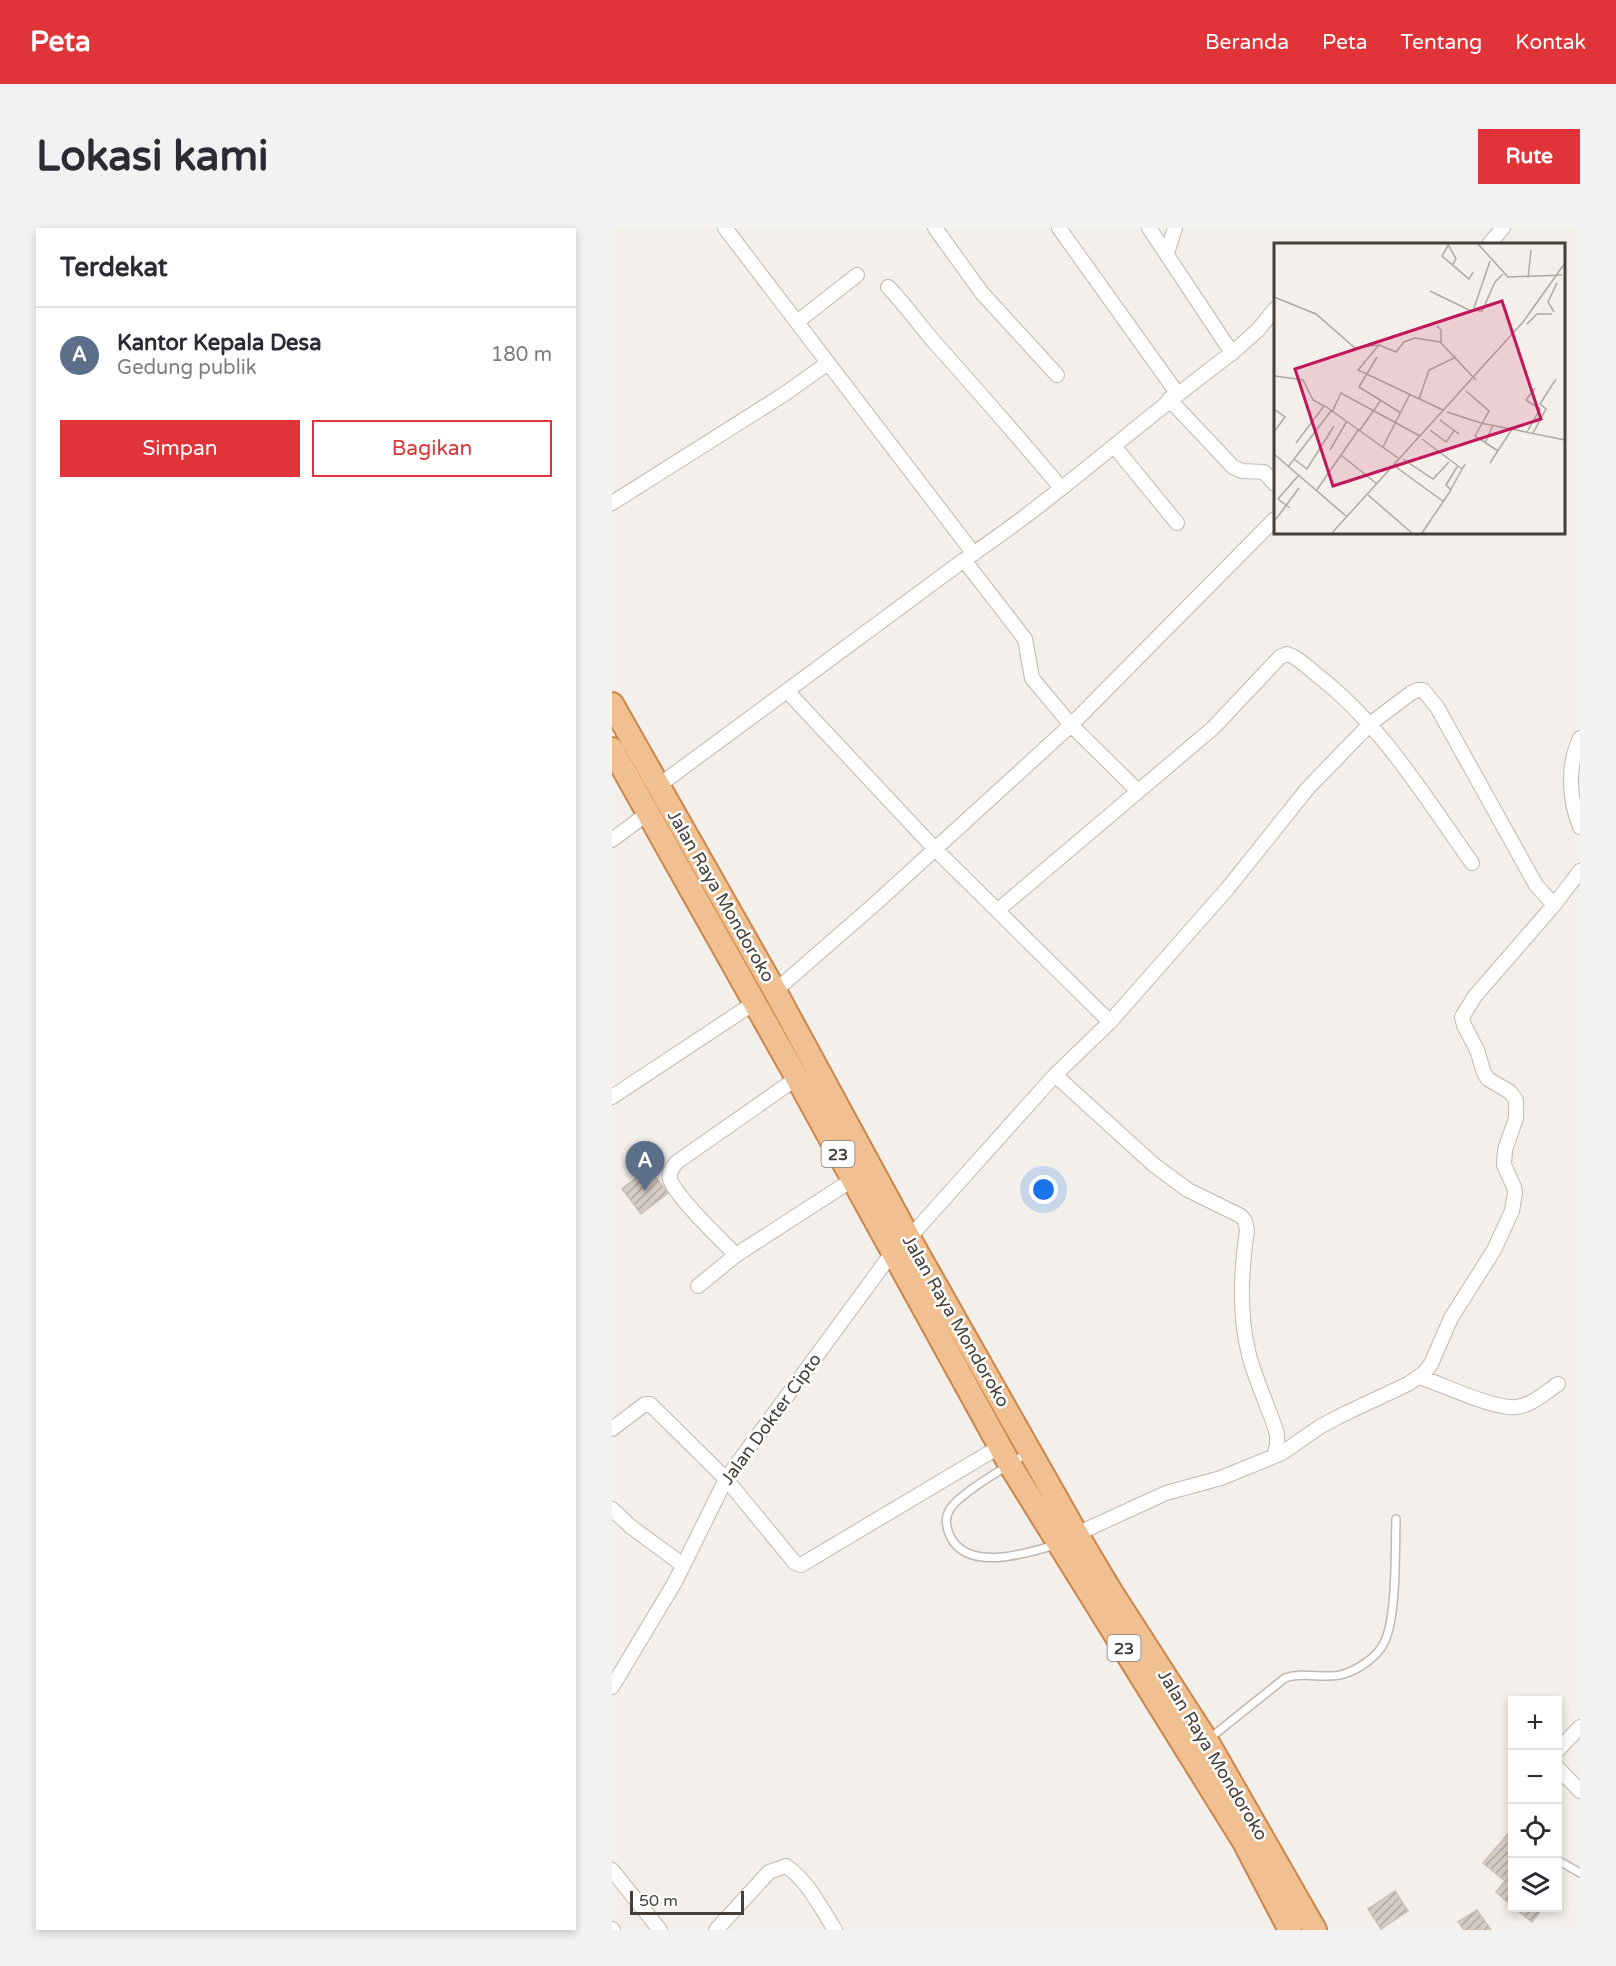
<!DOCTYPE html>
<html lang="id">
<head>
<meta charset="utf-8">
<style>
	body { margin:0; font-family:"Varela Round",sans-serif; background:#f2f2f3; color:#2b2b33 }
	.controls { position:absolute; right:18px; bottom:18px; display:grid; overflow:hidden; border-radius:0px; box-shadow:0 3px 9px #0003 }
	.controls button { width:54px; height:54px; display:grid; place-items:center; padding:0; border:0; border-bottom:2px solid #e1e1e2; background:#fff; color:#2b2b33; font:30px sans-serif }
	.scale { position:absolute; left:18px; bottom:15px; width:114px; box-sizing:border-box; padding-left:6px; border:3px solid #463f39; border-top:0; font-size:16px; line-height:21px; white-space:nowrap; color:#463f39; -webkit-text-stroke:4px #fff; paint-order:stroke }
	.you { position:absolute; left:432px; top:962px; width:21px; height:21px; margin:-15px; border:4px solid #fff; border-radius:50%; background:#1a73e8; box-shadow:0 0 0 9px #1a73e833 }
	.badge { display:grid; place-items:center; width:39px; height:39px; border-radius:50%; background:#e13439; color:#fff; font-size:20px; font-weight:700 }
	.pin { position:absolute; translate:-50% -50px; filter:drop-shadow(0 2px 3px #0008) }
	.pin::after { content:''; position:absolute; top:32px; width:21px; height:18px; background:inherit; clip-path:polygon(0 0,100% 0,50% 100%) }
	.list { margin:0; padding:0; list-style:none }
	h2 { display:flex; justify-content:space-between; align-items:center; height:78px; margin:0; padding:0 24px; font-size:26px }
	h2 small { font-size:20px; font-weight:400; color:#7c7c81 }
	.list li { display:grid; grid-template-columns:39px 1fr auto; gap:18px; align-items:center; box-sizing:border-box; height:96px; padding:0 24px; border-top:2px solid #e1e1e2 }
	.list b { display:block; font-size:22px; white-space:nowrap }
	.list p { margin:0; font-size:20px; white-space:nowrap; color:#7c7c81 }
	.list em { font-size:20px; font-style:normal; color:#7c7c81 }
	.actions { display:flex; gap:12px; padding:18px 24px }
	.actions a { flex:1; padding:14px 0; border:2px solid #e13439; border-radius:0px; text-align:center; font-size:21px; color:#e13439 }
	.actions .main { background:#e13439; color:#fff }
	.icon { flex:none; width:33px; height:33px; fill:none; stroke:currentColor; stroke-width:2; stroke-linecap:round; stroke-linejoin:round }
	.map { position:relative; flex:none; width:968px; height:1702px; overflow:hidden; border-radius:0px }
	header { display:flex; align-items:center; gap:36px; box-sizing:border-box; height:84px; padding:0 30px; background:#e13439; color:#fff }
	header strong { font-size:28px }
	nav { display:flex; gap:33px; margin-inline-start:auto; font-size:21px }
	.intro { display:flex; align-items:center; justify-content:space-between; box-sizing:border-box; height:144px; padding:0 36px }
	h1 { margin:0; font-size:42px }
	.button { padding:15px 27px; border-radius:0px; background:#e13439; color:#fff; font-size:21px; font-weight:700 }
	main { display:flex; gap:36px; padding:0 36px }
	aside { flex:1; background:#fff; border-radius:0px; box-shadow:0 3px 9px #0003 }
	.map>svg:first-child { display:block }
	.building { fill:url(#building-hatch); stroke:#cec0b5; stroke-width:1.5 }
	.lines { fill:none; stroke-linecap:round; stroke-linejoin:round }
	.service-casing { stroke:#c1b8b1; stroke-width:10 }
	.minor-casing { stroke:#c1b8b1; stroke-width:16 }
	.trunk-casing { stroke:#cb864c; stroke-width:26 }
	.service { stroke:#fff; stroke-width:7 }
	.minor { stroke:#fff; stroke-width:14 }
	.trunk { stroke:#f0c090; stroke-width:22 }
	.labels { text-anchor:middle; stroke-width:5; stroke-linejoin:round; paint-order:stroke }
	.shield { fill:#fff; stroke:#7e7974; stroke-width:1.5 }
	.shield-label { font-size:16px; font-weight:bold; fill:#463f39 }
	.street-label { font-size:18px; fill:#463f39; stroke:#fff }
	.inset-road { fill:none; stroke:#aea9a3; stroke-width:1.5 }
	.view { fill:#c2185b; fill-opacity:0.15; stroke:#c2185b; stroke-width:3 }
	.inset-edge { fill:none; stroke:#463f39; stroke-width:3 }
</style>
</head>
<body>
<header>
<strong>Peta</strong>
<nav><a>Beranda</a><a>Peta</a><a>Tentang</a><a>Kontak</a></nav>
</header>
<div class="intro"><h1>Lokasi kami</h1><a class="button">Rute</a></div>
<main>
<aside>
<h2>Terdekat<small></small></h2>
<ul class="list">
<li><span class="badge" style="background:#5c6f8a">A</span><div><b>Kantor Kepala Desa</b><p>Gedung publik</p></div><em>180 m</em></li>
</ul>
<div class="actions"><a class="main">Simpan</a><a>Bagikan</a></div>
</aside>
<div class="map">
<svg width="968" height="1702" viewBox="0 0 968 1702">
	<defs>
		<pattern id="building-hatch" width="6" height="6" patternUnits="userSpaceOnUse" patternTransform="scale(1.5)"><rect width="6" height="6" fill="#d7ccc4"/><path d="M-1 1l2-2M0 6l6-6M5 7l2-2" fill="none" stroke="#b0a7a0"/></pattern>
	</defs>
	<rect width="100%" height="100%" fill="#f3efea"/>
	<path class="building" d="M37 940 56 965 29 986 10 961Z
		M900 1601V1678L884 1664 893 1653 871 1635Z
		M783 1663 796 1683 769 1701 756 1681Z
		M902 1680H931L920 1694Z
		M865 1682 879 1702H852L846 1694Z"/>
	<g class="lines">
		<defs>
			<path id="service" d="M416 1224C396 1239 350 1263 338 1281 332 1290 334 1299 338 1308 355 1344 413 1326 443 1317
				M598 1510 673 1450C692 1443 712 1452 732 1446 747 1441 765 1429 772 1415 785 1390 783 1322 784 1291
				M949 1634 968 1645"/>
			<path id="minor" d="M113 0 362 326
				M323 0 370 65 445 147
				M447 0 565 165
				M537 0 620 125 646 102 663 81
				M877 16 891 0
				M555 25 563 0
				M276 59C294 77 307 97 324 116 366 163 408 211 449 260
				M185 94 245 47
				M557 171 621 239 630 243 652 244 663 256
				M502 218 565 295
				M0 275 174 165 216 135
				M352 332 413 411 420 450 424 455 459 497 526 563
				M175 463 322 620 498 794
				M968 510C955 538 957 571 968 599
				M46 558 352 332C446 269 529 192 620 125
				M0 612 36 585
				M386 682 601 500 668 429 675 426C686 429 695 439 705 447 770 497 813 569 860 635
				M163 763 264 675 459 497 663 291
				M443 847 542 937 576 962 629 988 633 993 635 1002C629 1042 627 1088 637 1127 644 1154 657 1179 665 1206V1217L662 1228
				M0 869 142 775
				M297 1010 443 847 498 794 616 660 696 560 758 496 799 465 806 462H811L825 479 924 657 942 677 968 643
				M124 1027C109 1012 64 969 58 951 56 944 61 939 65 934L185 850
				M86 1058 124 1027 240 952
				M807 1149C830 1156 883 1182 905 1179 920 1177 934 1164 946 1156
				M0 1201 33 1176H38L114 1251 183 1335 189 1337 387 1219
				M0 1281 18 1298 71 1337
				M458 1309 554 1265 609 1250 670 1225 709 1198 732 1186 796 1156 812 1145 819 1136 839 1090 882 1022 900 983 903 965 902 959 892 937 893 922 904 890V872L898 864 876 851 872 845 865 822 852 797 850 789 863 768 942 677
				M0 1459 63 1354 114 1251 280 1025
				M945 1523 968 1499
				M945 1539 968 1563
				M0 1642 48 1702
				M0 1701 1 1702
				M104 1702 157 1644 174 1638C196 1653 209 1680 223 1702"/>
			<path id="trunk" d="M0 476 163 763 297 1010 464 1305 498 1362 595 1513 703 1702
				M0 521 185 850 398 1237 632 1614 678 1702"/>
		</defs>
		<use href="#service" class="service-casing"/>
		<use href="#minor" class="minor-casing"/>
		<use href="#trunk" class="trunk-casing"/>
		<use href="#service" class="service"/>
		<use href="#minor" class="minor"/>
		<use href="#trunk" class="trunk"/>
	</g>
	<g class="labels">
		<g class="shield">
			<rect x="209.5" y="913" width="33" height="26" rx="4.5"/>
			<rect x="495.5" y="1407" width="33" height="26" rx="4.5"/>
		</g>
		<g class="shield-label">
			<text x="226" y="932">23</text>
			<text x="512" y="1426">23</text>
		</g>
		<g class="street-label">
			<text transform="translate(109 668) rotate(60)" y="6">Jalan Raya Mondoroko</text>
			<text transform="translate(344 1093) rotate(60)" y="6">Jalan Raya Mondoroko</text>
			<text transform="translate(159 1191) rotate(-54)" y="6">Jalan Dokter Cipto</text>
			<text transform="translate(601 1527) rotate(59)" y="6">Jalan Raya Mondoroko</text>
		</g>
	</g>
	<g transform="translate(662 15)">
		<rect width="291" height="291" fill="#f3efea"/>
		<path class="inset-road" d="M175 1 168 13 195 36 199 29M204 1 234 34 288 32M175 3 182 16 179 21M254 35 257 7M156 48 195 67 208 68 221 39 229 31M0 54 42 71 81 105 105 102 84 127 169 167M200 65 216 18M280 69 274 59 283 40M253 81 263 71H278M163 83 167 87V100M105 102 122 109 130 99 141 95 166 99 202 137M103 114 85 144 127 170M1 133 29 137 39 157 50 163 22 200M192 148 215 168 201 193 224 208M145 156 155 127 182 114M51 163 124 215M0 166 11 174 0 189M58 169 67 150 146 193M173 169 207 180 291 197M166 177 185 191M86 187 107 157M156 187 172 199 180 188M253 189 266 166 252 157 261 145M259 190 272 166 266 161 282 136M148 196 188 226M211 200 219 182M109 204 136 151M56 207 73 178M0 211 72 273M67 212 103 241M20 216 33 226 60 183M129 216 159 236 175 219M216 220 238 186M14 224 57 168M122 224 170 259M177 246 191 221M42 248 85 186M94 252 138 290M16 265 4 256 24 233M2 276 25 245M58 290 249 79 291 20M148 290 177 247 172 242 183 224"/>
		<path class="view" d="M228 58 267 176 59 243 21 126Z"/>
		<rect width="291" height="291" class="inset-edge"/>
	</g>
</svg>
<div class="controls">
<button>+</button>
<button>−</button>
<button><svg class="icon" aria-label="locate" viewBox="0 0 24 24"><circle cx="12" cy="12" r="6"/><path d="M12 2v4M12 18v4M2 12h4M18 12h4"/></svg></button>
<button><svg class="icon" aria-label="layers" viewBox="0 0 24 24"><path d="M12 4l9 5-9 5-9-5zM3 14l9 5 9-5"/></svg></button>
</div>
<div class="scale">50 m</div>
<div class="you"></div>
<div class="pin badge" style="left:33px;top:963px;background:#5c6f8a">A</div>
</div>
</main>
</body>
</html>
